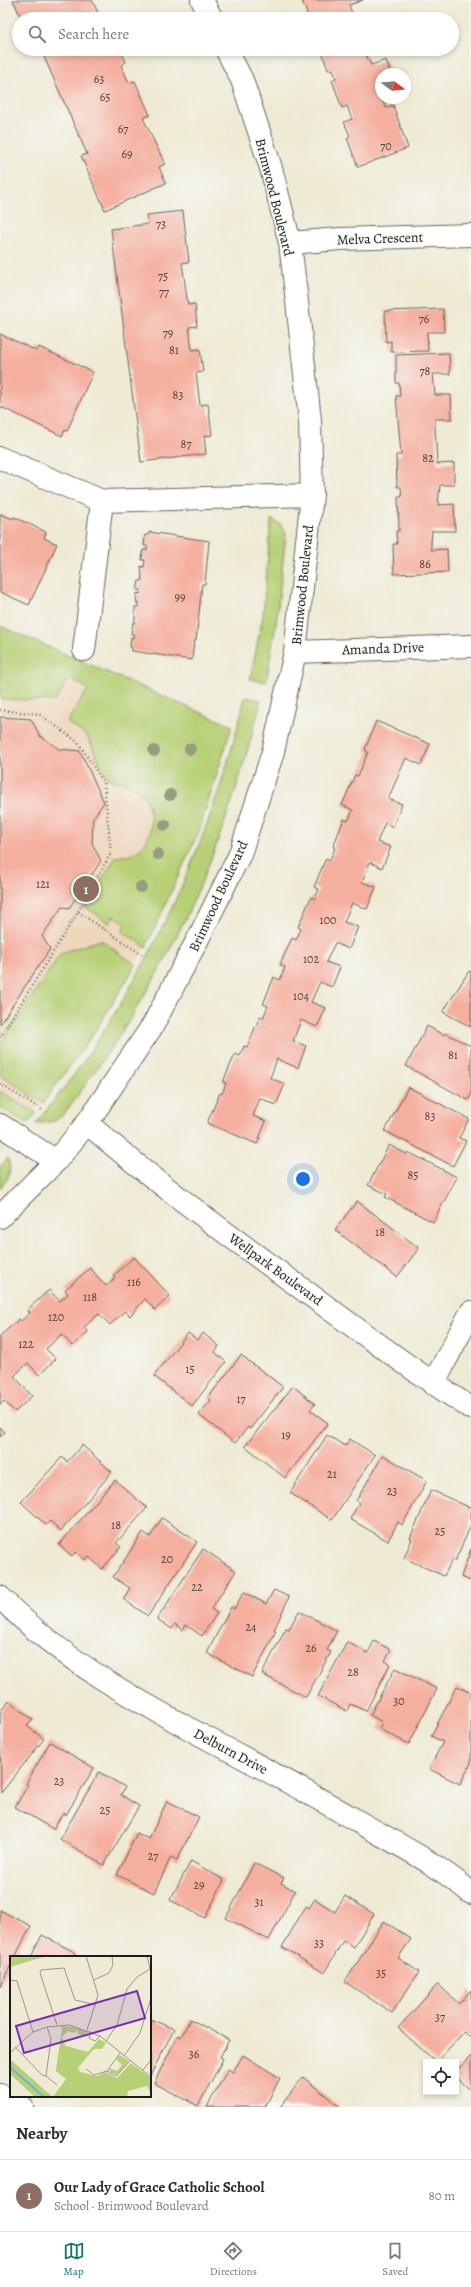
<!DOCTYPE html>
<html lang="en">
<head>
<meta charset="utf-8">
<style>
	body { margin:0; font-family:Alegreya,serif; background:#f7f7f7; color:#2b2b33 }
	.controls { position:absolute; right:12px; bottom:12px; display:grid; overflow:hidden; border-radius:0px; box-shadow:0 2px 6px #0003 }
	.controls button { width:36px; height:36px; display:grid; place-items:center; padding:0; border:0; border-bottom:1px solid #e1e1e2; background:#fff; color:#2b2b33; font:20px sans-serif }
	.compass { position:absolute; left:375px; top:68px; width:36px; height:36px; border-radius:50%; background:#fff; box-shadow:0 2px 6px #0003; rotate:106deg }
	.you { position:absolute; left:303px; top:1179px; width:14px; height:14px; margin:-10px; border:3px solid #fff; border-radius:50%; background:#1a73e8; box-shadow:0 0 0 6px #1a73e833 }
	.badge { display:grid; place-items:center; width:26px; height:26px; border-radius:50%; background:#0f766e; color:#fff; font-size:13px; font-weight:700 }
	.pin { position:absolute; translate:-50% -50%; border:2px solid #fff; box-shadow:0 1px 4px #0006 }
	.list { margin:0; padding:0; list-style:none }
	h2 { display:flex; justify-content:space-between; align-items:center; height:52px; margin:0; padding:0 16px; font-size:17px }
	h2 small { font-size:13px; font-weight:400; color:#7c7c81 }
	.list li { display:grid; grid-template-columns:26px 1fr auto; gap:12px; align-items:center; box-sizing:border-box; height:72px; padding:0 16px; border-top:1px solid #e1e1e2 }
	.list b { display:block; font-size:15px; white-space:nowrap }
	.list p { margin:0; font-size:13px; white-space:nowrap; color:#7c7c81 }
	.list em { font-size:13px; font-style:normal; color:#7c7c81 }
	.icon { flex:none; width:22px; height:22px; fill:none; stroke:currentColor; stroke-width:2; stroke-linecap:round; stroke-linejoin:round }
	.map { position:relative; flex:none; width:471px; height:2107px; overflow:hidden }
	.search { position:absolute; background:#fff; box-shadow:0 2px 6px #0003; left:12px; right:12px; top:12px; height:44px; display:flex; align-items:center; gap:10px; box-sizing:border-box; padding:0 14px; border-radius:22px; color:#7c7c81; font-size:15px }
	.sheet { height:124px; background:#fff }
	nav { display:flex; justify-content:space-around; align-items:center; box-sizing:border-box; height:56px; border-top:1px solid #e1e1e2; background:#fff; font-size:11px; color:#7c7c81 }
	nav a { display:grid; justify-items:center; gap:2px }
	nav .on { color:#0f766e }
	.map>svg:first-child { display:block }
	.built { fill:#eed6bb }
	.grass { fill:#b7d076; stroke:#6a7649 }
	.building { fill:#f5af9e }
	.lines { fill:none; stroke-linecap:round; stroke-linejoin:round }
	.minor-casing { stroke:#66645c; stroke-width:24 }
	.path { stroke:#66645c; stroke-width:2.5; stroke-dasharray:1 3; stroke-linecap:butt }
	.minor { stroke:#fff; stroke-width:22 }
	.tree { fill:#989b80 }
	.labels { text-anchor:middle; stroke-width:3; stroke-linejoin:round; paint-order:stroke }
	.number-label { font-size:12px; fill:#52413c }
	.street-label { font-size:14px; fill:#1c1c1c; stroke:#f6f6f2 }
	.inset-river { fill:none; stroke:#6ab3e2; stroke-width:2 }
	.inset-road { fill:none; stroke:#9a988a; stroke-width:1 }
	.view { fill:#7b2cbf; fill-opacity:0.15; stroke:#7b2cbf; stroke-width:2 }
	.inset-edge { fill:none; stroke:#1c1c1c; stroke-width:2 }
</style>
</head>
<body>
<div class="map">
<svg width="471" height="2107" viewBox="0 0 471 2107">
	<rect width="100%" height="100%" fill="#f6f6f2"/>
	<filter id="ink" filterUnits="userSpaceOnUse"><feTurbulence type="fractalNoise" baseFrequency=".025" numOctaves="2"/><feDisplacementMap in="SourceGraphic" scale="8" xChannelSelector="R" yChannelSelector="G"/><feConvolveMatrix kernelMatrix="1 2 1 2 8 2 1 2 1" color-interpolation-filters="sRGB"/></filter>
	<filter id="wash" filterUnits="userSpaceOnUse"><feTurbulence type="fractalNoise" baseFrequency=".012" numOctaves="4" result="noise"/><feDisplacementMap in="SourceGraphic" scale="16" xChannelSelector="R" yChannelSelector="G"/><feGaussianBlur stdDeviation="0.9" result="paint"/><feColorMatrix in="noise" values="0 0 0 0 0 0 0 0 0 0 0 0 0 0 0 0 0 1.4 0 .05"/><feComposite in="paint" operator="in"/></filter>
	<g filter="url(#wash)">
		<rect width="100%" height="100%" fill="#eeead4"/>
		<path class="built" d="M0 626 217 720 199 831 146 947 90 1039 0 1154Z"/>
		<path class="grass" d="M271 519 280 524 286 534 276 624 266 682 250 679 263 616Z
			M0 626 232 726 199 831 146 947 122 931 126 923 113 916 109 923 85 907 116 857C121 856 127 856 131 855 155 845 156 810 141 793 133 784 118 781 107 778L87 736 67 722 88 689 70 678 55 701 0 699Z
			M245 697 261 700C236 801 201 899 148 989 123 1033 94 1073 64 1114L55 1121 36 1124C55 1098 77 1073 94 1046 165 939 216 822 245 697Z
			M101 940 136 965 90 1039 43 1103 0 1075V1044L61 953Z
			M0 1091 36 1113 28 1123 0 1107Z
			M8 1158C12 1170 9 1179 0 1188V1166Z"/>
		<g id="blocks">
			<path class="building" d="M13 0H92L101 19H22Z
				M302 0H363L349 5 354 19H309Z
				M35 49H120L126 62 121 65 129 83 135 81 150 115 143 118 165 164 159 167 166 183 105 210 81 156 87 154 41 50 36 52Z
				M321 49H363L371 65 386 60 391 74H381V86L378 87 381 98 386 108 393 105 408 148 358 167 347 138 350 136 344 122 352 119 347 106 342 108 332 80 336 78 333 69 328 70Z
				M183 211 189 262 182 263 188 305 195 304 197 326 189 327 192 350 200 349 203 372 196 373 200 405 208 404 212 435 204 436 206 454 141 462 111 229 148 224 146 215Z
				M443 309 444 332H427L428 351 391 352V341L386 342 385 311Z
				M0 334 37 351 39 347 93 372 67 431 65 430 62 436 1 407 0 410Z
				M449 353 450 374H433L435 395H451L452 419H435V426L437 464 454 463V485H440L438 505 454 504 455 531H432L431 543V550L447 549 448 572 394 574 393 544H397L396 531H399L398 497H402L401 487H397L396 455H401L396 396H400L399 383H396V355Z
				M0 514 13 519 14 517 46 532 44 538 57 544 29 605 0 592Z
				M149 532 209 541 205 584H202L196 641H194L192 660 132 651V647H130L131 637 133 638 134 634H131L133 623H135V607H138V603H136L137 593 140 594 141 590H137L139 581H142L141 566 144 567 145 560H142L143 550H147V546H144L145 535H149Z
				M0 717 31 719 40 736 59 749 80 751 104 802 93 818 92 843 101 861 69 908 62 907 42 936 50 949 0 1024Z
				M376 721 430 744 421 765 406 758 388 799 402 804 393 827 385 823 377 842 391 847 382 868 370 862 362 882 376 887 367 909 352 903 344 922 358 927 349 949 335 943 326 962 340 967 332 987 320 982 311 1002 326 1008 317 1027 301 1020 293 1041 306 1046 298 1068 277 1059 270 1078 285 1084 276 1105 260 1098 253 1116 266 1121 257 1144 207 1123 220 1093 222 1094 226 1083 223 1082 235 1054 240 1056 244 1046 247 1047 260 1016 263 1018 268 1006 263 1004 274 977 280 980 285 967 280 965 292 938 296 940 301 929 298 927 311 897 315 899 319 889 314 887 326 858 330 860 335 848 333 847 344 819 348 821 353 810 342 805 355 775 358 776 368 752 365 750Z
				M469 971 471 972V1027L443 1012Z
				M427 1026 444 1035 445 1033 471 1046V1095L468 1100 406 1066Z
				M408 1087 469 1119 459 1138 466 1141 453 1166 385 1131Z
				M389 1145 407 1154 408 1152 457 1177 433 1222 385 1197 387 1194 368 1185Z
				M357 1201 419 1248 397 1277 335 1230Z
				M134 1257 170 1296 155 1310 145 1299 130 1316 125 1311 110 1325 99 1314 84 1327 88 1332 72 1346 62 1334 46 1349 56 1359 39 1375 28 1363 14 1376 32 1396 15 1412 4 1401 0 1405V1336L19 1319 21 1321 30 1313 27 1310 49 1290 60 1301 68 1294 65 1290 90 1268 106 1286 115 1278 113 1276Z
				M188 1333 197 1340 203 1333 219 1346 215 1352 226 1362 192 1406 154 1376Z
				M241 1355 283 1387 250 1429 248 1427 235 1443 199 1415 211 1400 208 1398Z
				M293 1386 315 1404 310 1410 328 1423 285 1478 245 1446Z
				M0 1427 5 1432 0 1437Z
				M327 1435 345 1446 350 1439 375 1455 332 1520 290 1493Z
				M82 1445 112 1472 61 1531 50 1521 46 1525 21 1502 62 1457 67 1462Z
				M383 1455 427 1481 402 1525 398 1522 388 1541 350 1519 359 1503 356 1501Z
				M115 1480 147 1508 116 1543 121 1547 102 1569 88 1556 85 1560 76 1552 72 1556 59 1545Z
				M431 1490 471 1508V1525L455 1561 452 1560 444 1576 404 1558 412 1539 410 1538Z
				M162 1518 197 1542 148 1616 123 1599 130 1588 113 1577 143 1532 150 1537Z
				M203 1549 236 1571 211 1609 217 1613 202 1636 186 1625 183 1630 175 1624 172 1629 157 1619Z
				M471 1549V1581L461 1577Z
				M274 1590 289 1597 274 1630 276 1631 252 1677 207 1653 231 1607 234 1609 244 1592 266 1604Z
				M299 1611 337 1631 327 1650 331 1652 306 1697 262 1674 286 1628 289 1629Z
				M374 1641 391 1650 385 1661 390 1664 366 1711 350 1704 347 1711 318 1696 347 1642 368 1653Z
				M395 1668 437 1689 409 1744 379 1729 382 1722 370 1715Z
				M457 1686 471 1693V1763L460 1784 429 1769 443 1742 431 1736Z
				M9 1701 33 1720 27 1726 44 1739 1 1793 0 1712Z
				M50 1742 94 1768 66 1815 63 1813 53 1829 15 1807 28 1785 26 1784Z
				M99 1772 125 1787 121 1795 139 1806 104 1865 60 1839Z
				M167 1801 199 1817 177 1860 171 1857 154 1893 117 1875 137 1833 149 1839Z
				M191 1861 224 1880 205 1918 170 1900Z
				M254 1863 284 1878 281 1883 295 1891 269 1940 226 1918Z
				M345 1896 374 1914 354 1947 343 1941 324 1973 282 1947 306 1906 309 1908 315 1899 335 1912Z
				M0 1910 31 1926 15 1957H11V1965L0 1986Z
				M384 1921 411 1939 398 1958 419 1972 392 2013 345 1982Z
				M42 1935 76 1953 74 1957H31Z
				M438 1984 459 2004 471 1990V2038L464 2032 436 2062 398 2028Z
				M150 2019 174 2029 150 2076Z
				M190 2019 229 2040 220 2057 223 2059 198 2106 154 2083 178 2035 181 2037Z
				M243 2055 280 2078 265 2107H207L228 2069 233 2072Z
				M471 2056V2091L456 2076V2071Z
				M303 2077 340 2107H280Z"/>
		</g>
	</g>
	<g filter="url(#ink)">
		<use href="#blocks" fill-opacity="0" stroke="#66645c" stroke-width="1"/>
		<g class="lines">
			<defs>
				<path id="minor" d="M202 0 212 19
					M290 243 340 239 471 235
					M0 458 102 501 312 495
					M84 650 102 501
					M295 652 471 646
					M87 1123C156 1183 231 1237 305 1291 360 1331 414 1372 471 1408
					M0 1125 56 1161
					M0 1217 56 1161 87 1123 153 1025 200 935 240 854 273 752 295 652 312 495 310 420 297 302 290 243 271 168 242 80 226 49
					M433 1384 471 1312
					M0 1597C61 1660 137 1701 214 1742 265 1769 315 1796 364 1825 401 1846 439 1865 471 1893
					M0 2095 22 2107"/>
			</defs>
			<use href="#minor" class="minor-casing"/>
			<path class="path" d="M0 710 39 714 78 742 104 783 111 853 78 912 0 1037
				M78 912 144 956
				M0 1084 42 1110"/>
			<use href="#minor" class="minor"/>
		</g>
		<g class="tree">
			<circle cx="190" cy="749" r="6"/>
			<circle cx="154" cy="751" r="6"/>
			<circle cx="170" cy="795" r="6"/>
			<circle cx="165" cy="825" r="6"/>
			<circle cx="158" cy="854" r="6"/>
			<circle cx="141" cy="887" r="6"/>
		</g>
	</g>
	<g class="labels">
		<g class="number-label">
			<text x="99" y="83">63</text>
			<text x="105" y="101">65</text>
			<text x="123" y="133">67</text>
			<text x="386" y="150">70</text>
			<text x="127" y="158">69</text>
			<text x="161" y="228">73</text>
			<text x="163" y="280">75</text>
			<text x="164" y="296">77</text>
			<text x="424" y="323">76</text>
			<text x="168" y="337">79</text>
			<text x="174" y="354">81</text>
			<text x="425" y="375">78</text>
			<text x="178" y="399">83</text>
			<text x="186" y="448">87</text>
			<text x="428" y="462">82</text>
			<text x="425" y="568">86</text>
			<text x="180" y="601">99</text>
			<text x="43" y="888">121</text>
			<text x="328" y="924">100</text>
			<text x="311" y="963">102</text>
			<text x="301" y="1000">104</text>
			<text x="453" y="1059">81</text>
			<text x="430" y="1120">83</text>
			<text x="413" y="1179">85</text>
			<text x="380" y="1236">18</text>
			<text x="134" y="1286">116</text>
			<text x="90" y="1301">118</text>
			<text x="56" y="1321">120</text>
			<text x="26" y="1348">122</text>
			<text x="190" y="1373">15</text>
			<text x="241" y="1403">17</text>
			<text x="286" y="1439">19</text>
			<text x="332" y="1478">21</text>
			<text x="392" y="1495">23</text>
			<text x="116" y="1529">18</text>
			<text x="440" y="1535">25</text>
			<text x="167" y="1563">20</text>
			<text x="197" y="1591">22</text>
			<text x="251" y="1631">24</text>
			<text x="311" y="1652">26</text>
			<text x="353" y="1676">28</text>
			<text x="399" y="1705">30</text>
			<text x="59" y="1785">23</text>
			<text x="105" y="1814">25</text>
			<text x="153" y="1860">27</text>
			<text x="199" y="1889">29</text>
			<text x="259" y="1906">31</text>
			<text x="319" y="1947">33</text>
			<text x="381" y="1977">35</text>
			<text x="440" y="2021">37</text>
			<text x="194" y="2058">36</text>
		</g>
		<g class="street-label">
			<text transform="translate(275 197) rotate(76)" y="5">Brimwood Boulevard</text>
			<text transform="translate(380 238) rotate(-2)" y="5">Melva Crescent</text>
			<text transform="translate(302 585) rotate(-84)" y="5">Brimwood Boulevard</text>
			<text transform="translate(383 648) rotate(-2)" y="5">Amanda Drive</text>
			<text transform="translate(218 896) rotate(-65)" y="5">Brimwood Boulevard</text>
			<text transform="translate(276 1269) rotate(36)" y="5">Wellpark Boulevard</text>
			<text transform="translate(231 1751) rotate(28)" y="5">Delburn Drive</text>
		</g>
	</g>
	<g transform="translate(10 1956)">
		<rect width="141" height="141" fill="#eeead4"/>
		<path d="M0 0H37L0 11ZM50 70 63 71 77 75 78 77V83L77 76 75 80 68 78 67 73 65 77 58 75 52 81 55 88 50 100 70 105 89 83 96 87 92 93H84L77 101 68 112 70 116 87 120 95 116 107 122 121 107 141 122V138L137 130 118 135 117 141H43L56 123 46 115 52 72ZM110 99 119 105 107 119 100 116 99 112 107 115 112 109 106 103Z" fill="#b7d076"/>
		<path d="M50 88 78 96 57 123 46 115ZM0 103 37 136 43 141H25L0 118Z" fill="#b7d076"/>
		<path class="inset-river" d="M0 111 34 141"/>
		<path class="inset-road" d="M76 0 88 39 77 74M0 24 7 25 23 76M84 24 99 17 103 9 102 0M47 69 30 17 31 14 54 12 65 44 86 49M80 75 79 82 85 85 90 80M96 85 107 69 117 33 127 21 140 13 137 0M5 91 32 119 36 120 47 129M0 97 23 76 37 71 59 69 90 80 141 121M114 100 130 77 141 42M76 113 84 119 97 115 106 120 120 105M133 114 141 104M97 115 110 97M36 120 41 83 37 71"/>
		<path class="view" d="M127 35 135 62 14 97 6 70Z"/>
		<rect width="141" height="141" class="inset-edge"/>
	</g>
</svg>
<div class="controls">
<button><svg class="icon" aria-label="locate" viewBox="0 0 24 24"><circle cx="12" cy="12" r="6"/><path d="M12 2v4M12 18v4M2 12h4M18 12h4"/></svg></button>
</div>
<svg class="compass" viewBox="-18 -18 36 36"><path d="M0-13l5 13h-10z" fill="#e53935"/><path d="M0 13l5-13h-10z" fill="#7c7c81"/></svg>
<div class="you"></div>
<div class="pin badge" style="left:86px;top:889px;background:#8d6e63">1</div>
<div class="search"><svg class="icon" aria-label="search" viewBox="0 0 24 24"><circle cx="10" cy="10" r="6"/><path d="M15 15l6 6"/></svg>Search here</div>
</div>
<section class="sheet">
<h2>Nearby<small></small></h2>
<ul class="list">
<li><span class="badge" style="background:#8d6e63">1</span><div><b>Our Lady of Grace Catholic School</b><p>School · Brimwood Boulevard</p></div><em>80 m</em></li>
</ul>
</section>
<nav>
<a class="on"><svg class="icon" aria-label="map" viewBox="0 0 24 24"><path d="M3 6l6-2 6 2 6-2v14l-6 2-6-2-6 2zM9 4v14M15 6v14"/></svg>Map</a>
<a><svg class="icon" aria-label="directions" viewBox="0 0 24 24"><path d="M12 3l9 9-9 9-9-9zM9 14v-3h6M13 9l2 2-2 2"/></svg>Directions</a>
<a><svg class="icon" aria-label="saved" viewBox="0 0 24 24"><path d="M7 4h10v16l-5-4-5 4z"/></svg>Saved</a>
</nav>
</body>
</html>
